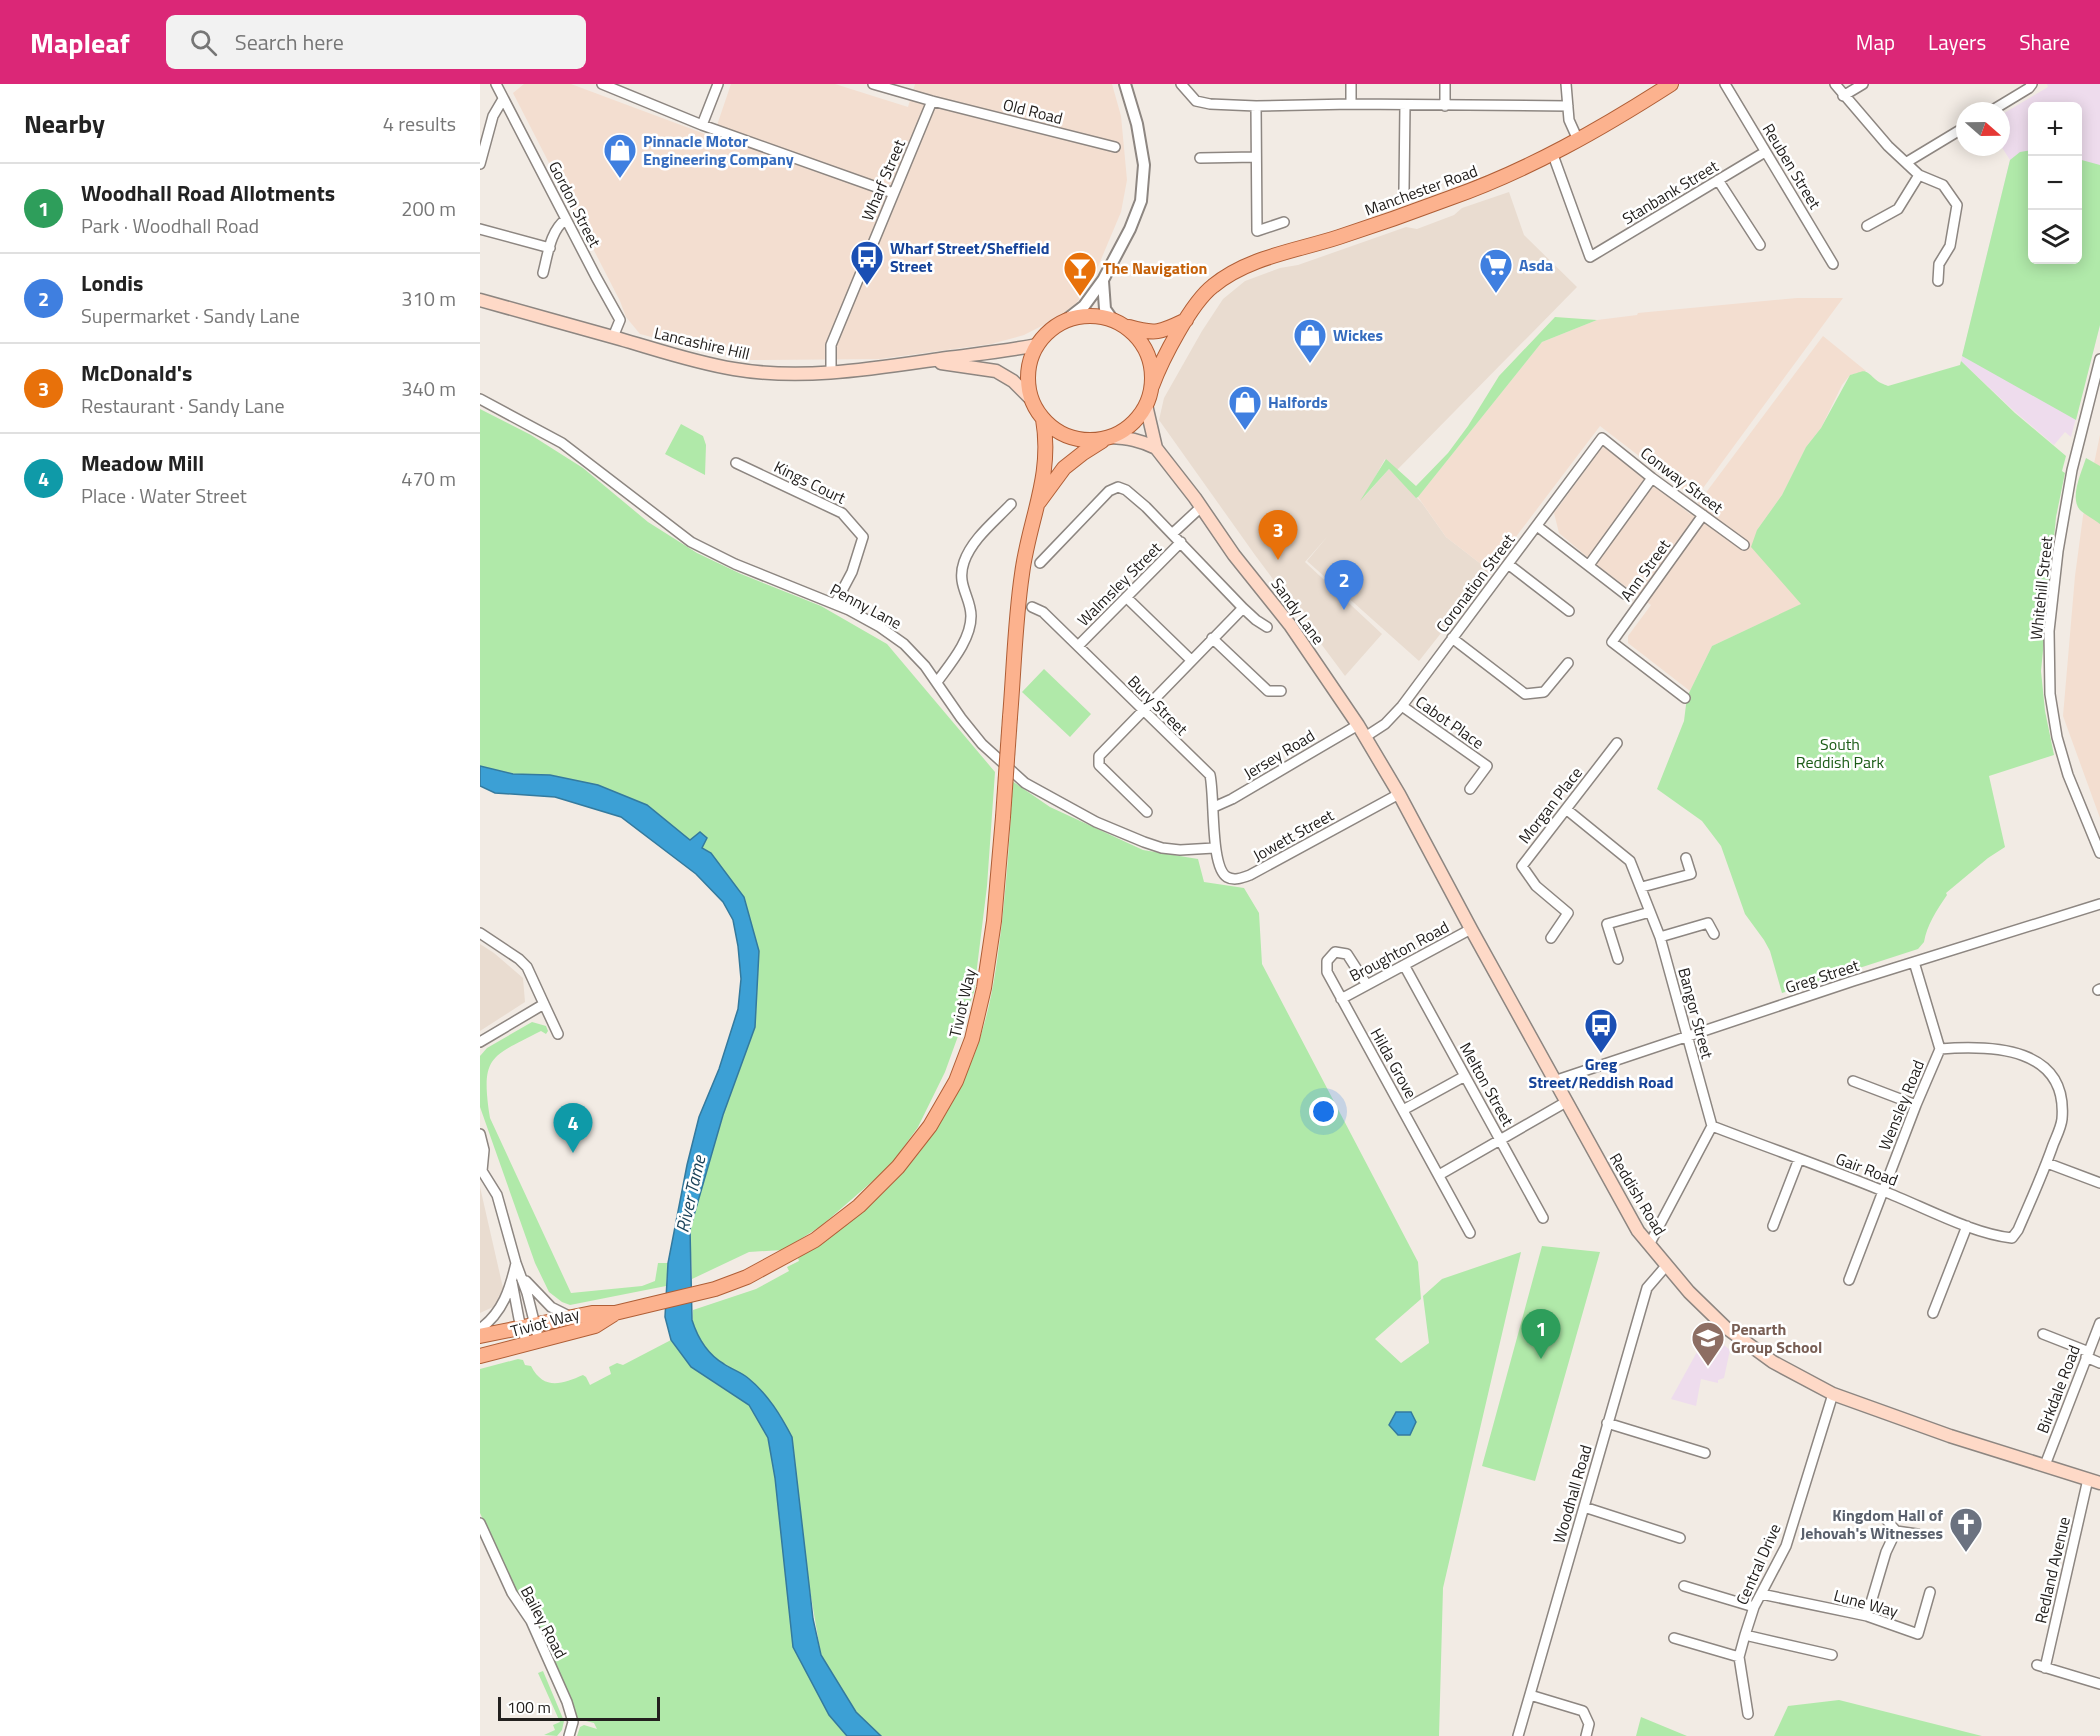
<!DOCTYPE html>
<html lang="en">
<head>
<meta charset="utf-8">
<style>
	body { margin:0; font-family:"Titillium Web",sans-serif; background:#f2f2f2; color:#222 }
	.controls { position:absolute; right:18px; top:18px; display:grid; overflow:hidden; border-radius:9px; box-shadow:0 3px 15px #0003 }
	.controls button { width:54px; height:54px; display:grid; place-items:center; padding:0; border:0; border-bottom:2px solid #e0e0e0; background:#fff; color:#222; font:30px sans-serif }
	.compass { position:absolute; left:1476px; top:18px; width:54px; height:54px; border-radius:50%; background:#fff; box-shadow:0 3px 15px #0003; rotate:110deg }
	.scale { position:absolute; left:18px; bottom:15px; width:162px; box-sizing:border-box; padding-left:6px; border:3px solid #23201e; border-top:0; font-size:16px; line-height:21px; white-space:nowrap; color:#23201e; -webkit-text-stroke:4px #fff; paint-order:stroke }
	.you { position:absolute; left:844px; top:1028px; width:21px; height:21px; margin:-15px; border:4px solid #fff; border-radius:50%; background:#1a73e8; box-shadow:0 0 0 9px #1a73e833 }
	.badge { display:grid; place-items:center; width:39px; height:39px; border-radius:50%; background:#db2777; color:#fff; font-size:20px; font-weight:700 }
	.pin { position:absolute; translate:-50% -50px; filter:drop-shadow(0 2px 3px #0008) }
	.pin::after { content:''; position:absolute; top:32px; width:21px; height:18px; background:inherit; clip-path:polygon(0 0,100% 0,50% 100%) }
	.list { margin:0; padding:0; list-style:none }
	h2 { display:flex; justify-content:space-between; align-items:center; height:78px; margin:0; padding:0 24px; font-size:26px }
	h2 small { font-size:20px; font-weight:400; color:#767676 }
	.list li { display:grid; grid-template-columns:39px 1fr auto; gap:18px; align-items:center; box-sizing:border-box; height:90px; padding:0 24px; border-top:2px solid #e0e0e0 }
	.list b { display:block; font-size:22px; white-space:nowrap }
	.list p { margin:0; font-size:20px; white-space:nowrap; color:#767676 }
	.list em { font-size:20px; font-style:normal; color:#767676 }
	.icon { flex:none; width:33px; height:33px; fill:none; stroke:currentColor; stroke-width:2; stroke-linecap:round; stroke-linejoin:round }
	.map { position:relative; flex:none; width:1620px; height:1652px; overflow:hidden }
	header { display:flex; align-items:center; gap:36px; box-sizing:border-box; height:84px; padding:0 30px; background:#db2777; color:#fff }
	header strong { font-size:28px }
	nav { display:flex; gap:33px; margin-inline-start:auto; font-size:21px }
	.search { width:420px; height:54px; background:#f2f2f2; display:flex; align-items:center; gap:15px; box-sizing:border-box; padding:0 21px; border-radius:9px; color:#767676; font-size:22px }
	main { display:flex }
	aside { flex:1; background:#fff }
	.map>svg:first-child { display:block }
	.built { fill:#e9dcd0 }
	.industrial { fill:#f3ded0 }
	.education { fill:#eedced; fill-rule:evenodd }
	.green { fill:#b0e9a9 }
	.water { fill:#3ca0d5; stroke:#347a9e; stroke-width:1.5 }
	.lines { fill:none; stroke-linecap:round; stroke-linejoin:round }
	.minor-casing { stroke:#8d8681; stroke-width:12 }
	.tertiary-casing { stroke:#8d8681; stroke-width:14 }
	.secondary-casing { stroke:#8d8681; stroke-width:15 }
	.primary-casing { stroke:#af5e36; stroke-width:16 }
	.minor { stroke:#fff; stroke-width:9 }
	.tertiary { stroke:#fff; stroke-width:10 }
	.secondary { stroke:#fed9c7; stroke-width:12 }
	.primary { stroke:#fcb28e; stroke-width:14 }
	.primary-bridge-casing { stroke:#af5e36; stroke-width:16; stroke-linecap:butt }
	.primary-bridge { stroke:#fcb28e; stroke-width:14 }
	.labels { text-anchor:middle; stroke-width:5; stroke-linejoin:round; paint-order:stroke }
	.street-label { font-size:16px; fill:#23201e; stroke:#fff }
	.shop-label { font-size:16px; font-weight:bold; fill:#366cbe; stroke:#fff; text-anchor:start }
	.transit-label { font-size:16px; font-weight:bold; fill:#164399; stroke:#fff; text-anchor:start }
	.food-label { font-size:16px; font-weight:bold; fill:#c56008; stroke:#fff; text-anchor:start }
	.park-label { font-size:16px; fill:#1c5c17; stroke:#fff }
	.education-label { font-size:16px; font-weight:bold; fill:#785e54; stroke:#fff; text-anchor:start }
	.worship-label { font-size:16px; font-weight:bold; fill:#5b616d; stroke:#fff; text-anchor:end }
	.water-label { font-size:18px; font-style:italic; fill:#1a435a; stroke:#fff }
</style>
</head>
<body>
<header>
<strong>Mapleaf</strong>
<div class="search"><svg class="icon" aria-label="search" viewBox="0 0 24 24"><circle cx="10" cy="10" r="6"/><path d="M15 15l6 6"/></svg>Search here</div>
<nav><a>Map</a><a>Layers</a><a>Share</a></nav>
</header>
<main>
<aside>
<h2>Nearby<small>4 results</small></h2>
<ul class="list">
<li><span class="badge" style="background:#2e9e5b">1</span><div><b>Woodhall Road Allotments</b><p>Park · Woodhall Road</p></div><em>200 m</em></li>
<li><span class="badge" style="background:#3f7fe0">2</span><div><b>Londis</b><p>Supermarket · Sandy Lane</p></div><em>310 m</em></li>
<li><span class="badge" style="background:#e8710a">3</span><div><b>McDonald's</b><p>Restaurant · Sandy Lane</p></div><em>340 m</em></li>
<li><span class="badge" style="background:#0f9aa8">4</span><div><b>Meadow Mill</b><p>Place · Water Street</p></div><em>470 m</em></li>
</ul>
</aside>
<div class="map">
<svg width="1620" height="1652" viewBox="0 0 1620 1652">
	<rect width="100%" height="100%" fill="#f2ebe4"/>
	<path class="built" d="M1029 108 1044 151 1097 203 917 386 905 375 884 413 909 385 942 419 966 453 1010 487 939 577 827 477 847 453 825 478 902 550 865 592 775 471 679 336 684 314 722 247 743 215 765 197 800 184 818 181 926 143 937 145 974 131 982 124Z
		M0 860 14 869 43 894 45 918 0 947Z
		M0 1103 26 1217 0 1229Z"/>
	<path class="industrial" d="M44 0H91L233 53 251 0H355L428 23 435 0H632L641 32 647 96 641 128 617 185 605 207 591 227 544 251 511 260 400 275 269 276 233 269 160 250 146 233 140 217 33 9Z
		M1317 214H1363L1215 415 1120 342 1010 487 966 453 938 413 1062 258 1117 236 1157 231 1158 229Z
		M1343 252 1386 287 1370 291 1362 301 1341 344 1326 363 1302 411 1277 446 1322 520 1232 562 1210 607 1148 559V552L1171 521 1118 482 1079 449 1074 429 1124 361 1210 430Z
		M1620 351V734L1583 632 1595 492 1603 432Z"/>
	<path class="education" d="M1567 0H1620V241L1591 353 1585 348 1574 361 1533 326 1481 277 1530 76 1521 62V31L1568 3ZM1552 22H1598V176H1552Z
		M1228 1248 1250 1266 1244 1294 1238 1296V1299L1221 1295 1216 1322 1191 1315Z"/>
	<path class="green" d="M1552 66V176H1598V75L1620 81V241L1596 336 1482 272 1530 76 1540 68Z
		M1075 233 1117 236 1062 258 938 413 936 414 909 385 880 417 906 375 936 402 968 369 988 342 1019 292Z
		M1481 277 1535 329 1586 372 1582 387 1585 389 1576 433 1561 587 1565 627 1574 671 1509 692 1525 763 1508 774 1466 809 1467 811C1456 827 1447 841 1444 858L1438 865 1302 909 1290 867 1284 856 1265 830 1241 762 1222 737 1177 705 1204 637 1207 613 1232 562 1321 520 1271 463 1277 446 1302 411 1326 363 1341 344 1370 291C1386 287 1383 284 1395 295 1399 299 1404 300 1408 302L1480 281Z
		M0 325 51 351 103 384 168 438 217 469 261 490 341 522 407 560 515 688 507 802 494 908 465 988 438 1043 410 1082 341 1142 303 1166 269 1168 212 1195 210 1145 243 1031 275 943 279 867 222 764 227 754 210 756 167 721 118 701 70 691 33 690 0 682Z
		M201 340 223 352 226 361 225 391 185 370Z
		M1606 374 1620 382V440C1614 435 1605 431 1600 426 1589 414 1602 387 1606 374Z
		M564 585 611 630 590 653 542 608Z
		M532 697 570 723 663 766 718 775 724 798 764 804 779 829 782 880 938 1178 941 1215 895 1255 921 1279 949 1259 943 1212 962 1195 1041 1168 963 1504 959 1652H401L376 1628 341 1571 300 1331C290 1318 280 1303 267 1293 259 1288 250 1284 242 1279 224 1268 210 1248 213 1226L276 1205 309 1187 307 1183 319 1177 318 1174C409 1119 477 1041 505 937 514 905 518 871 522 838 527 791 531 745 532 697Z
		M52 938 66 942 68 947 66 950 61 947C11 973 0 971 10 1034L91 1209 162 1202 175 1197 178 1179H188L186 1202 90 1221 82 1218 69 1208 55 1179 0 1023V972L7 964Z
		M1062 1162 1120 1168 1055 1397 1002 1382Z
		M191 1256 211 1283 269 1321 289 1354 295 1394 349 1631 367 1652H97L100 1643 104 1641 117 1645 114 1639 98 1635 90 1614 50 1524 34 1503 0 1429V1285L38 1275 43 1276 45 1281 51 1282C64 1307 82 1300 103 1291L106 1293 110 1301 131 1290 129 1283 137 1279 143 1281Z
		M63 1587 84 1637 82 1646 77 1652 64 1651 75 1646 73 1641 80 1638 58 1589Z
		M1359 1616 1502 1652H1294L1308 1622Z
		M1161 1633 1207 1652H1156Z"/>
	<path class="water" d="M0 682 33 690 70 691 118 701 167 721 210 756 220 748 227 754 222 764 231 769 264 813 279 867 275 943 243 1031 210 1145 212 1236C218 1255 227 1270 244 1280 251 1285 261 1288 268 1294 288 1310 301 1332 312 1353L333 1535 341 1571 376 1628 401 1652H367L349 1631 313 1563 295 1394 288 1354 269 1321 211 1283 191 1256 185 1233 188 1179 207 1081 219 1033 239 985 258 925 261 895 258 862 253 836 243 818 216 790 141 733 75 713 15 709 0 702Z
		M916 1328H931L936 1338 930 1351H918L909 1341Z"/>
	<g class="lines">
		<defs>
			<path id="minor" d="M16 0 116 193 140 236 133 253
				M122 0 222 41 413 109
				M393 0 452 17 635 63
				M701 0 716 17 730 20 776 22 871 20 1088 22
				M871 0V20
				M965 0V22
				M1086 0 1089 36 1098 56
				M1245 0 1353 180
				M1355 0 1408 62 1439 91 1463 101 1477 121 1470 162 1459 180 1458 197
				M1363 12 1383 0
				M776 22 777 147 804 138
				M1511 27 1549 4 1552 0
				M222 41 238 0
				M1073 71 1110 173 1285 68
				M720 74 776 73
				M1427 78 1485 43
				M0 80 13 32 23 15
				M1238 96 1280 161
				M924 105 925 21
				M1387 142 1418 125 1439 91
				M0 145 70 164
				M63 189C68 170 70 147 86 135
				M1620 275 1592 386 1578 467 1569 547 1570 610 1577 653 1588 691 1620 769
				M351 288V261L452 17
				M0 315 82 359 211 458 255 480 369 526 400 543 424 560 445 582 481 634 502 660 545 699 616 738 664 758 682 764 700 766 734 764
				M256 379 362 429 383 453 372 488 355 520
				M1057 442 1145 510
				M692 450 720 424
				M560 479 629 407 638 403 646 406 666 423 763 524 776 536 787 543
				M1028 480 1089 527
				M1109 481 1172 394
				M647 514 711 576
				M552 523 563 528 730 691C735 713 730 783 747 793 754 797 762 794 770 791L919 710
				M732 554 788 607H801
				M972 554 1045 610 1064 608 1088 579
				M598 562 701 458
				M457 598C470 580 491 556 491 532 491 513 476 501 484 478 492 455 514 438 531 420
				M1205 614 1132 558 1223 431
				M922 622 1007 682 990 705
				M885 653 905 640 922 622 1122 354 1172 394 1264 461
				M734 723 752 715 878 641
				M1086 725 1150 777 1180 853 1232 1042 1169 1161
				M667 728 619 681V672L763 524
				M1162 803 1211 790 1206 774
				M0 849 39 875 47 883 64 920 0 958
				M1180 853 1228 839 1234 850
				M1071 854 1088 829 1056 802 1042 782 1137 659
				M1138 875 1127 840 1170 828
				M924 881 1063 1134
				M887 901 867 870 855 868 847 877V888L990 1149
				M1618 906 1620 905
				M861 915 991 845
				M64 920 78 950
				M1074 997 1373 897 1620 820
				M1373 997 1436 1021
				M923 1026 985 992
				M1232 1042C1289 1064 1347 1084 1403 1107 1442 1122 1492 1150 1532 1154L1538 1146C1550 1118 1563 1090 1573 1061 1576 1053 1581 1044 1582 1035 1588 963 1513 961 1460 965
				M0 1050 4 1066 2 1087 17 1111 36 1179 47 1209 59 1257
				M1567 1079 1620 1099
				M959 1091 1086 1018
				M1293 1142 1319 1075
				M1369 1196 1436 1021 1460 965 1434 878
				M46 1197 71 1223 91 1233
				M32 1198 39 1235 47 1260
				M1453 1229 1487 1142
				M0 1245C23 1228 30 1205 36 1179
				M1563 1250 1609 1268
				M1606 1273 1620 1279
				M1127 1339 1225 1369
				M1565 1381 1620 1239
				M1104 1423 1200 1454
				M0 1439 32 1509 51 1537 87 1618 93 1638 89 1652
				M1416 1447 1437 1450
				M1204 1502 1274 1523
				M1281 1510 1387 1532 1438 1550 1450 1508
				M1387 1532 1406 1468 1416 1447 1405 1434
				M1265 1551 1352 1571
				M1194 1554 1259 1573
				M1557 1581 1620 1600
				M1565 1584 1608 1395
				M1050 1611 1103 1627 1109 1640 1106 1652
				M1268 1630 1259 1573 1265 1551 1274 1523 1306 1462 1353 1310
				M1038 1652 1167 1204 1186 1182"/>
			<path id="tertiary" d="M623 197 625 225 632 235
				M586 236 604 222 623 196 650 145 661 117 664 81 657 40 645 0"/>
			<path id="secondary" d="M0 216C47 229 93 242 140 255 178 266 216 279 254 285 324 297 397 284 467 274 497 270 527 267 557 261
				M461 279 516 287 533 297 551 315
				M666 321 676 364 715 414 754 471 810 541 878 641 919 710 991 845 1158 1147 1209 1208 1245 1243 1293 1278 1353 1310 1470 1352 1620 1399
				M630 353C648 354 660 356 676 364"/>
			<path id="primary" d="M548 294a62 62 0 1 1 124 0a62 62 0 1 1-124 0Z
				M649 243C676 251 681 248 706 236
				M672 302C682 275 711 219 733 202 768 173 816 167 859 153 896 141 933 128 970 114 1049 86 1121 45 1191 0
				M559 418 584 384 603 369 622 357
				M530 633C534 585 535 537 542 490 549 435 573 393 563 335
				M0 1252 112 1229H135L235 1205 267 1193 335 1156 379 1122 418 1083 450 1042 476 997 492 955 504 904 514 837 523 733
				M0 1272 115 1242 134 1230"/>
		</defs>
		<use href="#minor" class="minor-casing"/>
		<use href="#tertiary" class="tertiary-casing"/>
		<use href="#secondary" class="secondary-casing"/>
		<use href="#primary" class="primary-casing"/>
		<use href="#minor" class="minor"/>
		<use href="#tertiary" class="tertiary"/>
		<use href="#secondary" class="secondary"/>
		<use href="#primary" class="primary"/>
		<defs>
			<path id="primary-bridge" d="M523 733 530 633"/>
		</defs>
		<use href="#primary-bridge" class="primary-bridge-casing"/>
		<use href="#primary-bridge" class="primary-bridge"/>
	</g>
	<defs>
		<symbol id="shop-pin" viewBox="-11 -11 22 30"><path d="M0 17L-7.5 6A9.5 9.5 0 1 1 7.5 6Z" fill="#3f7fe0" stroke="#fff"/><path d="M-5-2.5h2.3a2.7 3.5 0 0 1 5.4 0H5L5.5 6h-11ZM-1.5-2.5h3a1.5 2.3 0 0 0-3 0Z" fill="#fff"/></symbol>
		<symbol id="bus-pin" viewBox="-11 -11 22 30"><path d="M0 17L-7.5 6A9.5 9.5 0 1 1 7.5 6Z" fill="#1a4fb4" stroke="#fff"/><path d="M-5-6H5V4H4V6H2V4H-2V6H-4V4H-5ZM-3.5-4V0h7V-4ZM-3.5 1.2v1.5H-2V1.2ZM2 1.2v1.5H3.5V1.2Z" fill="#fff"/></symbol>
		<symbol id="supermarket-pin" viewBox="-11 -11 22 30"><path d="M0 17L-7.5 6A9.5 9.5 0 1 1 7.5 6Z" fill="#3f7fe0" stroke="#fff"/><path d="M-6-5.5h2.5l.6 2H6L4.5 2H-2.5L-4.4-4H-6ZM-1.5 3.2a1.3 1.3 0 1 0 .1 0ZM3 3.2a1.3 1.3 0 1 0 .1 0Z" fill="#fff"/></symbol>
		<symbol id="bar-pin" viewBox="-11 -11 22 30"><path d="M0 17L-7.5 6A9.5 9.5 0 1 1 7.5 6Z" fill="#e8710a" stroke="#fff"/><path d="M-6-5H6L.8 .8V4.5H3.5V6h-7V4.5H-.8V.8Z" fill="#fff"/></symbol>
		<symbol id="school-pin" viewBox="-11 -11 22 30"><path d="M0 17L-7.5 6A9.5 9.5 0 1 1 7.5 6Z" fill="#8d6e63" stroke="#fff"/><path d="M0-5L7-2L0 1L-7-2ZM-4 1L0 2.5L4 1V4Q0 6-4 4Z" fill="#fff"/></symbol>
		<symbol id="church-pin" viewBox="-11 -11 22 30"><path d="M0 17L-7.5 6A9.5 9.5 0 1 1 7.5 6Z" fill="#6b7280" stroke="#fff"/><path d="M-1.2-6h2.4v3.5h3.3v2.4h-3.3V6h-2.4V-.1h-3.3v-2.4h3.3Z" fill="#fff"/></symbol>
	</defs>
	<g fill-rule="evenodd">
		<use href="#shop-pin" x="121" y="47" width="38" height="52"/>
		<use href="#bus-pin" x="368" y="154" width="38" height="52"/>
		<use href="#supermarket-pin" x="997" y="162" width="38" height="52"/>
		<use href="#bar-pin" x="581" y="165" width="38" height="52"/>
		<use href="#shop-pin" x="811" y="232" width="38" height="52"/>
		<use href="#shop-pin" x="746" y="299" width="38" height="52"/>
		<use href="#bus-pin" x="1102" y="922" width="38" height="52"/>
		<use href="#school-pin" x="1209" y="1235" width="38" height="52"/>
		<use href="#church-pin" x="1467" y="1421" width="38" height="52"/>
	</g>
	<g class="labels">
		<g class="street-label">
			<text transform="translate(553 27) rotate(14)" y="6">Old Road</text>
			<text transform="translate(1312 82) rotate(59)" y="6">Reuben Street</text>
			<text transform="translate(403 96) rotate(-67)" y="6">Wharf Street</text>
			<text transform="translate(941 106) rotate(-20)" y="6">Manchester Road</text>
			<text transform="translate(1190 108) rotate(-31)" y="6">Stanbank Street</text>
			<text transform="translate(95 120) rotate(63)" y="6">Gordon Street</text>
			<text transform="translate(222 259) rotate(13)" y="6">Lancashire Hill</text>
			<text transform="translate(1202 396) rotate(37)" y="6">Conway Street</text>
			<text transform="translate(330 398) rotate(26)" y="6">Kings Court</text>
			<text transform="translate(1165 486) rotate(-54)" y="6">Ann Street</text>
			<text transform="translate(995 499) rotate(-53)" y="6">Coronation Street</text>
			<text transform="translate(639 500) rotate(-45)" y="6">Walmsley Street</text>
			<text transform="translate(1561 504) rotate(-84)" y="6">Whitehill Street</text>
			<text transform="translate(386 522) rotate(28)" y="6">Penny Lane</text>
			<text transform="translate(818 527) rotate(54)" y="6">Sandy Lane</text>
			<text transform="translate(678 621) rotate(45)" y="6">Bury Street</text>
			<text transform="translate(970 638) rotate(35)" y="6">Cabot Place</text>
			<text transform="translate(799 670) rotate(-31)" y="6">Jersey Road</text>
			<text transform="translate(1070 721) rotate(-52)" y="6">Morgan Place</text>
			<text transform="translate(813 751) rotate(-29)" y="6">Jowett Street</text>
			<text transform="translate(919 867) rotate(-28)" y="6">Broughton Road</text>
			<text transform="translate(1342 892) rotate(-18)" y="6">Greg Street</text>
			<text transform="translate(482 919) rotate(-77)" y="6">Tiviot Way</text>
			<text transform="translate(1216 929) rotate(75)" y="6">Bangor Street</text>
			<text transform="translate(914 979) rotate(61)" y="6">Hilda Grove</text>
			<text transform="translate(1007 1000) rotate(61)" y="6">Melton Street</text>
			<text transform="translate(1421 1021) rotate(-68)" y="6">Wensley Road</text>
			<text transform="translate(1387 1085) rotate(21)" y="6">Gair Road</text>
			<text transform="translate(1158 1110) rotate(59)" y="6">Reddish Road</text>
			<text transform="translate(65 1238) rotate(-15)" y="6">Tiviot Way</text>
			<text transform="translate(1578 1305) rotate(-69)" y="6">Birkdale Road</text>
			<text transform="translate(1092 1410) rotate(-74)" y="6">Woodhall Road</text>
			<text transform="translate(1278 1480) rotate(-66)" y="6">Central Drive</text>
			<text transform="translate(1572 1486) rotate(-77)" y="6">Redland Avenue</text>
			<text transform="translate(1386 1519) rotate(15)" y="6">Lune Way</text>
			<text transform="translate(64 1538) rotate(62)" y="6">Bailey Road</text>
		</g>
		<g class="shop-label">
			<text x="163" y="63">Pinnacle Motor<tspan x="163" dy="18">Engineering Company</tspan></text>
			<text x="1039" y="187">Asda</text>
			<text x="853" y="257">Wickes</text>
			<text x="788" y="324">Halfords</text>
		</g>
		<g class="transit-label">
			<text x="410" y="170">Wharf Street/Sheffield<tspan x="410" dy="18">Street</tspan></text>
			<text x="1121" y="986" text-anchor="middle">Greg<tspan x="1121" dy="18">Street/Reddish Road</tspan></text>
		</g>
		<g class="food-label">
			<text x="623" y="190">The Navigation</text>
		</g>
		<g class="park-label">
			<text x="1360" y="666">South<tspan x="1360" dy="18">Reddish Park</tspan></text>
		</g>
		<g class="education-label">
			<text x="1251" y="1251">Penarth<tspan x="1251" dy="18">Group School</tspan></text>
		</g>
		<g class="worship-label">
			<text x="1463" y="1437">Kingdom Hall of<tspan x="1463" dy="18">Jehovah's Witnesses</tspan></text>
		</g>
		<g class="water-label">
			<text transform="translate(211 1110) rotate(-77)" y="6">River Tame</text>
		</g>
	</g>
</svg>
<div class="controls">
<button>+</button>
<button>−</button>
<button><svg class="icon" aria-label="layers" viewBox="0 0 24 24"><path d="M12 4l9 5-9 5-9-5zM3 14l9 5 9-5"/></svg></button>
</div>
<svg class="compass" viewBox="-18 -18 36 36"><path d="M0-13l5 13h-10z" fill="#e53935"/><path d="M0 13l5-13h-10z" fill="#767676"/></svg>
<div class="scale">100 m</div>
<div class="you"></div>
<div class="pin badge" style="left:1061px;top:1275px;background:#2e9e5b">1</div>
<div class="pin badge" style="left:864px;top:526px;background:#3f7fe0">2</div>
<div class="pin badge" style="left:798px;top:476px;background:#e8710a">3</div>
<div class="pin badge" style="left:93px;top:1069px;background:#0f9aa8">4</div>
</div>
</main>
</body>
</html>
